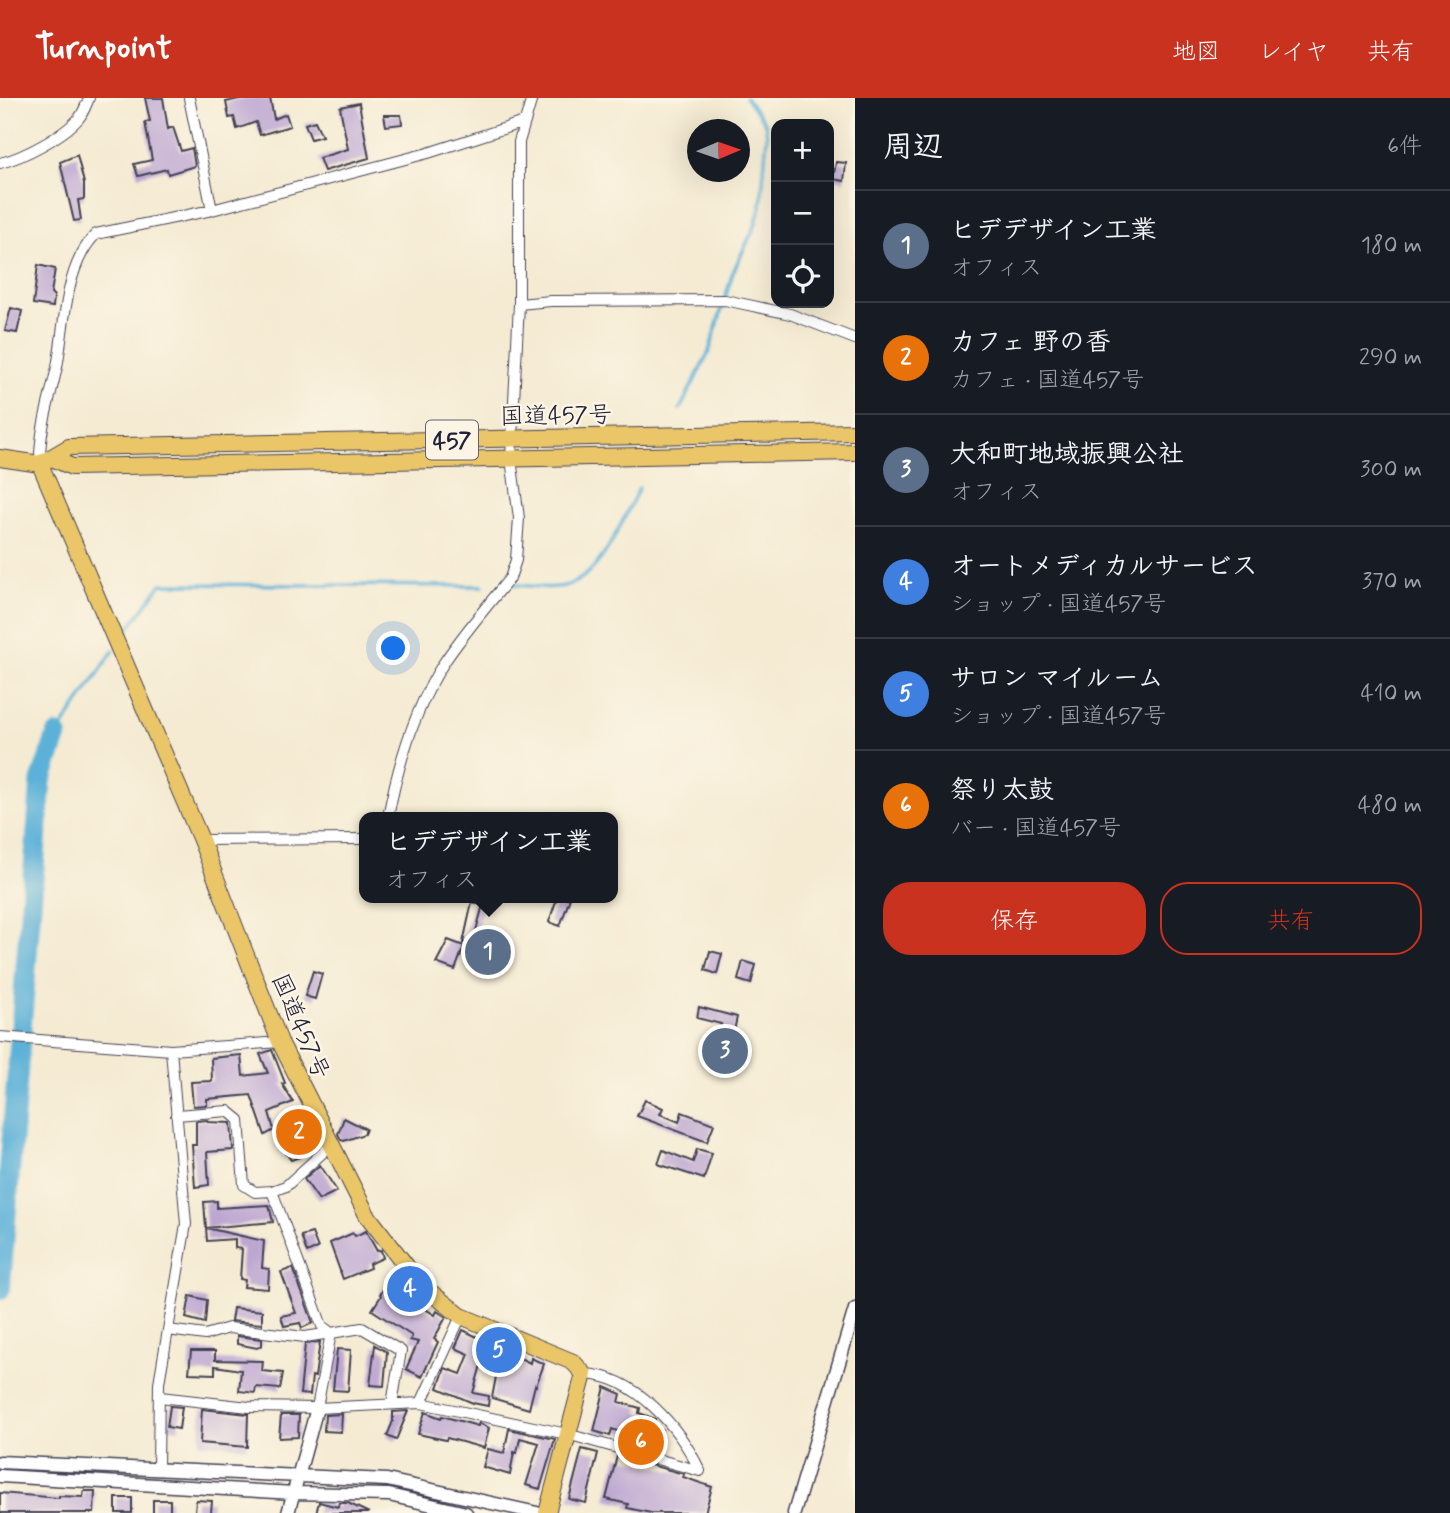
<!DOCTYPE html>
<html lang="ja">
<head>
<meta charset="utf-8">
<style>
	body { margin:0; font-family:Mynerve,"Klee One",sans-serif; background:#242831; color:#f1f3f6 }
	.controls { position:absolute; right:21px; top:21px; display:grid; overflow:hidden; border-radius:14px; box-shadow:0 7px 28px #0002 }
	.controls button { width:63px; height:63px; display:grid; place-items:center; padding:0; border:0; border-bottom:2px solid #363941; background:#171b24; color:#f1f3f6; font:35px sans-serif }
	.compass { position:absolute; left:687px; top:21px; width:63px; height:63px; border-radius:50%; background:#171b24; box-shadow:0 7px 28px #0002; rotate:88deg }
	.you { position:absolute; left:394px; top:551px; width:24px; height:24px; margin:-18px; border:5px solid #fff; border-radius:50%; background:#1a73e8; box-shadow:0 0 0 10px #1a73e833 }
	.badge { display:grid; place-items:center; width:46px; height:46px; border-radius:50%; background:#c8321e; color:#fff; font-size:23px; font-weight:700 }
	.pin { position:absolute; translate:-50% -50%; border:4px solid #fff; box-shadow:0 2px 7px #0006 }
	.popup { position:absolute; left:359px; top:714px; width:259px; height:91px; box-sizing:border-box; display:grid; place-content:center; border-radius:14px; background:#171b24; filter:drop-shadow(0 2px 5px #0005); font-size:23px; white-space:nowrap; color:#9ea1a6 }
	.popup b { font-size:26px; color:#f1f3f6 }
	.popup::after { content:''; position:absolute; left:50%; top:100%; margin-left:-14px; border:14px solid transparent; border-top-color:#171b24 }
	.list { margin:0; padding:0; list-style:none }
	h2 { display:flex; justify-content:space-between; align-items:center; height:91px; margin:0; padding:0 28px; font-size:30px }
	h2 small { font-size:23px; font-weight:400; color:#9ea1a6 }
	.list li { display:grid; grid-template-columns:46px 1fr auto; gap:21px; align-items:center; box-sizing:border-box; height:112px; padding:0 28px; border-top:2px solid #363941 }
	.list b { display:block; font-size:26px; white-space:nowrap }
	.list p { margin:0; font-size:23px; white-space:nowrap; color:#9ea1a6 }
	.list em { font-size:23px; font-style:normal; color:#9ea1a6 }
	.actions { display:flex; gap:14px; padding:21px 28px }
	.actions a { flex:1; padding:16px 0; border:2px solid #c8321e; border-radius:28px; text-align:center; font-size:24px; color:#c8321e }
	.actions .main { background:#c8321e; color:#fff }
	.icon { flex:none; width:38px; height:38px; fill:none; stroke:currentColor; stroke-width:2; stroke-linecap:round; stroke-linejoin:round }
	.map { position:relative; flex:none; width:855px; height:1415px; overflow:hidden }
	header { display:flex; align-items:center; gap:42px; box-sizing:border-box; height:98px; padding:0 35px; background:#c8321e; color:#fff }
	header strong { font-size:33px }
	nav { display:flex; gap:38px; margin-inline-start:auto; font-size:24px }
	main { display:flex }
	aside { flex:1; background:#171b24 }
	.map>svg:first-child { display:block }
	.lines { fill:none; stroke-linecap:round; stroke-linejoin:round }
	.stream { stroke:#5cb1d8; stroke-width:3.5 }
	.river { stroke:#5cb1d8; stroke-width:21 }
	.building { fill:#bca6d2 }
	.minor-casing { stroke:#424052; stroke-width:12 }
	.tertiary-casing { stroke:#424052; stroke-width:15 }
	.trunk-casing { stroke:#424052; stroke-width:18 }
	.minor { stroke:#fff; stroke-width:10 }
	.tertiary { stroke:#fff; stroke-width:12 }
	.trunk { stroke:#ebc669; stroke-width:16 }
	.labels { text-anchor:middle; stroke-width:5; stroke-linejoin:round; paint-order:stroke }
	.shield { fill:#fcf5e5; stroke:#63616e; stroke-width:2 }
	.shield-label { font-size:23px; font-weight:bold; fill:#22223b }
	.street-label { font-size:24px; fill:#22223b; stroke:#fcf5e5 }
</style>
</head>
<body>
<header>
<strong>Turnpoint</strong>
<nav><a>地図</a><a>レイヤ</a><a>共有</a></nav>
</header>
<main>
<div class="map">
<svg width="855" height="1415" viewBox="0 0 855 1415">
	<rect width="100%" height="100%" fill="#fcf5e5"/>
	<filter id="ink" filterUnits="userSpaceOnUse"><feTurbulence type="fractalNoise" baseFrequency=".0143" numOctaves="2"/><feDisplacementMap in="SourceGraphic" scale="14" xChannelSelector="R" yChannelSelector="G"/><feConvolveMatrix kernelMatrix="1 2 1 2 8 2 1 2 1" color-interpolation-filters="sRGB"/></filter>
	<filter id="wash" filterUnits="userSpaceOnUse"><feTurbulence type="fractalNoise" baseFrequency=".00686" numOctaves="4" result="noise"/><feDisplacementMap in="SourceGraphic" scale="28" xChannelSelector="R" yChannelSelector="G"/><feGaussianBlur stdDeviation="1.57" result="paint"/><feColorMatrix in="noise" values="0 0 0 0 0 0 0 0 0 0 0 0 0 0 0 0 0 1.4 0 .05"/><feComposite in="paint" operator="in"/></filter>
	<g filter="url(#wash)">
		<rect width="100%" height="100%" fill="#f5ebd3"/>
		<g class="lines">
			<path class="stream" d="M680 311 709 254 733 174 755 128 761 108 767 38 765 25 746 0
				M509 487C525 486 542 491 558 489 601 485 621 423 639 390
				M122 540 161 486 483 488
				M57 637 114 552"/>
			<path class="river" d="M0 1191 41 683 57 637"/>
		</g>
		<g id="blocks">
			<path class="building" d="M145 0H163L168 31 173 29 181 53 192 50 195 68 168 76 167 71 138 78 134 66 152 62 145 24 150 23Z
				M243 0H270L274 21 286 16 290 28 260 37 256 24 237 31 234 19 229 20 226 4Z
				M359 5 369 60 324 73 319 60 348 51 340 9Z
				M384 17H401L402 26 386 28Z
				M315 23 322 38 311 41 305 26Z
				M77 57 84 85V101L78 102 81 122 74 123 60 64Z
				M836 64 846 65 844 83 833 81Z
				M38 167 55 171 51 195 54 198 53 209 33 206Z
				M11 210 22 213 17 235 5 233Z
				M557 800H570L560 828 549 824Z
				M472 804 483 807 472 847 463 845Z
				M448 842 464 848 455 872 436 865Z
				M710 853 722 856 717 876 705 872Z
				M743 863 756 867 751 886 738 882Z
				M313 873 322 876 315 901 305 898Z
				M699 909 737 919 729 957 715 954 721 926 697 920Z
				M272 952 285 985 282 986 293 1004 269 1014 274 1032 265 1037 251 997 207 1001V1007L193 1008 191 984 212 983 211 960 241 957 243 978 268 975 260 956Z
				M645 1002 663 1010 660 1016 679 1024 682 1014 714 1026 707 1044 637 1018Z
				M344 1020 366 1031 364 1036 344 1043 341 1042 338 1036Z
				M208 1022V1024L231 1025 233 1052 207 1054 209 1087 195 1089 192 1047H196V1023Z
				M291 1036 293 1042 303 1039 307 1051 298 1054 300 1059 291 1062 276 1042Z
				M697 1051 712 1055 704 1081 658 1066 663 1052 693 1064Z
				M320 1067 337 1093 319 1102 304 1081Z
				M217 1103V1110L269 1107 273 1124 206 1130 204 1104Z
				M206 1130 264 1143 262 1170 269 1171 268 1191 244 1189 245 1182 240 1181 242 1151 235 1150V1141L207 1143Z
				M366 1133 377 1153 381 1152 383 1160 369 1166 370 1170 343 1181 330 1145 353 1135 355 1138Z
				M312 1135 318 1150 307 1155 301 1138Z
				M293 1170 313 1225 302 1230 300 1225 284 1228 281 1218 296 1215 281 1174Z
				M394 1179 406 1189 399 1194 435 1217 437 1213 446 1219 434 1241 438 1244 422 1279 406 1271 418 1244 410 1242 412 1238 372 1212 381 1198 380 1196Z
				M190 1198 207 1202 205 1225 186 1220Z
				M233 1210 262 1213V1226L231 1223Z
				M463 1232 530 1265 531 1260 544 1266 536 1288 535 1287 529 1311 492 1300 497 1273 481 1267 473 1295 489 1298 488 1308 473 1305 438 1290 445 1270 461 1276 469 1256 455 1250Z
				M237 1238 262 1241V1247L257 1250 237 1246Z
				M320 1244 315 1279 312 1278 310 1297 300 1296 305 1246Z
				M375 1247 387 1254 384 1288 370 1287Z
				M337 1251 351 1252 348 1293 333 1292Z
				M191 1253H215V1262L263 1263 262 1273 283 1275 280 1291 256 1289 255 1295 239 1293 241 1272 215 1268V1276L189 1275Z
				M605 1289 621 1296 619 1304 640 1310 639 1315 655 1321 654 1329 662 1332 657 1353 635 1347 637 1340 612 1331 610 1338 594 1333Z
				M170 1308 182 1309 179 1331 167 1329Z
				M202 1311 248 1316 247 1349 200 1345Z
				M408 1313 396 1342 387 1338 393 1323V1314Z
				M425 1314 441 1320 442 1318 478 1328 479 1325 489 1330 484 1350 447 1340 446 1342 418 1336Z
				M342 1316 341 1334 324 1333 325 1317Z
				M281 1317H299L298 1339 279 1340Z
				M509 1331 555 1341 540 1391 526 1387 539 1345 520 1340 517 1355 514 1354 510 1377 483 1369 488 1351 504 1355Z
				M582 1351 598 1355 586 1405 569 1401Z
				M617 1358 684 1376 683 1379 712 1389 705 1415H651L627 1410 628 1406 606 1401Z
				M84 1393H95L94 1415H0V1395L59 1400V1398L83 1399Z
				M116 1400H132V1415H116Z
				M153 1402H170V1415H153Z
				M196 1402 212 1403 211 1415H195Z
				M319 1404 338 1409 339 1405H348L369 1415H316Z"/>
		</g>
	</g>
	<g filter="url(#ink)">
		<use href="#blocks" fill-opacity="0" stroke="#424052" stroke-width="2"/>
		<g class="lines">
			<defs>
				<path id="minor" d="M189 0 212 112
					M0 65C22 60 64 38 79 20 84 14 86 7 89 0
					M519 206 551 203 725 202 790 216 855 241
					M40 366C39 333 50 301 57 269 65 228 64 168 96 136L212 112 428 55 524 24
					M388 719C398 667 414 612 443 566 463 536 487 508 510 480L516 462 519 420 511 361 519 206V44L532 0
					M201 742 364 741
					M0 939 171 952 280 944
					M176 1017 228 1013 239 1022 244 1087 255 1094 272 1093 322 1228 331 1235
					M272 1093 286 1088 331 1047
					M461 1218 421 1305 567 1336 700 1373
					M168 1232 205 1237 229 1230 305 1239 331 1235
					M584 1276C635 1277 680 1330 700 1373
					M160 1299 249 1309 317 1310 421 1305
					M317 1310 331 1235 362 1230 401 1253 392 1306
					M158 1371 159 1285 186 1126 171 952"/>
				<path id="tertiary" d="M0 1364 387 1382 537 1415
					M0 1378 294 1395 389 1397 466 1415
					M288 1415 317 1310
					M794 1415 855 1211"/>
				<path id="trunk" d="M0 360 40 366 201 742 280 944 367 1117 420 1186 461 1218 573 1264 584 1276 547 1415
					M52 360 72 369 855 354
					M40 366 69 349 855 334"/>
			</defs>
			<use href="#minor" class="minor-casing"/>
			<use href="#tertiary" class="tertiary-casing"/>
			<use href="#trunk" class="trunk-casing"/>
			<use href="#minor" class="minor"/>
			<use href="#tertiary" class="tertiary"/>
			<use href="#trunk" class="trunk"/>
		</g>
	</g>
	<g class="labels">
		<rect class="shield" x="426" y="322.5" width="52" height="39" rx="5"/>
		<g class="shield-label">
			<text x="452" y="350">457</text>
		</g>
		<g class="street-label">
			<text transform="translate(556 317) rotate(-1)" y="8">国道457号</text>
			<text transform="translate(301 928) rotate(67)" y="8">国道457号</text>
		</g>
	</g>
</svg>
<div class="controls">
<button>+</button>
<button>−</button>
<button><svg class="icon" aria-label="locate" viewBox="0 0 24 24"><circle cx="12" cy="12" r="6"/><path d="M12 2v4M12 18v4M2 12h4M18 12h4"/></svg></button>
</div>
<svg class="compass" viewBox="-18 -18 36 36"><path d="M0-13l5 13h-10z" fill="#e53935"/><path d="M0 13l5-13h-10z" fill="#9ea1a6"/></svg>
<div class="you"></div>
<div class="pin badge" style="left:488px;top:854px;background:#5c6f8a">1</div>
<div class="popup"><b>ヒデデザイン工業</b>オフィス</div>
<div class="pin badge" style="left:299px;top:1034px;background:#e8710a">2</div>
<div class="pin badge" style="left:725px;top:953px;background:#5c6f8a">3</div>
<div class="pin badge" style="left:410px;top:1191px;background:#3f7fe0">4</div>
<div class="pin badge" style="left:499px;top:1252px;background:#3f7fe0">5</div>
<div class="pin badge" style="left:641px;top:1344px;background:#e8710a">6</div>
</div>
<aside>
<h2>周辺<small>6件</small></h2>
<ul class="list">
<li><span class="badge" style="background:#5c6f8a">1</span><div><b>ヒデデザイン工業</b><p>オフィス</p></div><em>180 m</em></li>
<li><span class="badge" style="background:#e8710a">2</span><div><b>カフェ 野の香</b><p>カフェ · 国道457号</p></div><em>290 m</em></li>
<li><span class="badge" style="background:#5c6f8a">3</span><div><b>大和町地域振興公社</b><p>オフィス</p></div><em>300 m</em></li>
<li><span class="badge" style="background:#3f7fe0">4</span><div><b>オートメディカルサービス</b><p>ショップ · 国道457号</p></div><em>370 m</em></li>
<li><span class="badge" style="background:#3f7fe0">5</span><div><b>サロン マイルーム</b><p>ショップ · 国道457号</p></div><em>410 m</em></li>
<li><span class="badge" style="background:#e8710a">6</span><div><b>祭り太鼓</b><p>バー · 国道457号</p></div><em>480 m</em></li>
</ul>
<div class="actions"><a class="main">保存</a><a>共有</a></div>
</aside>
</main>
</body>
</html>
